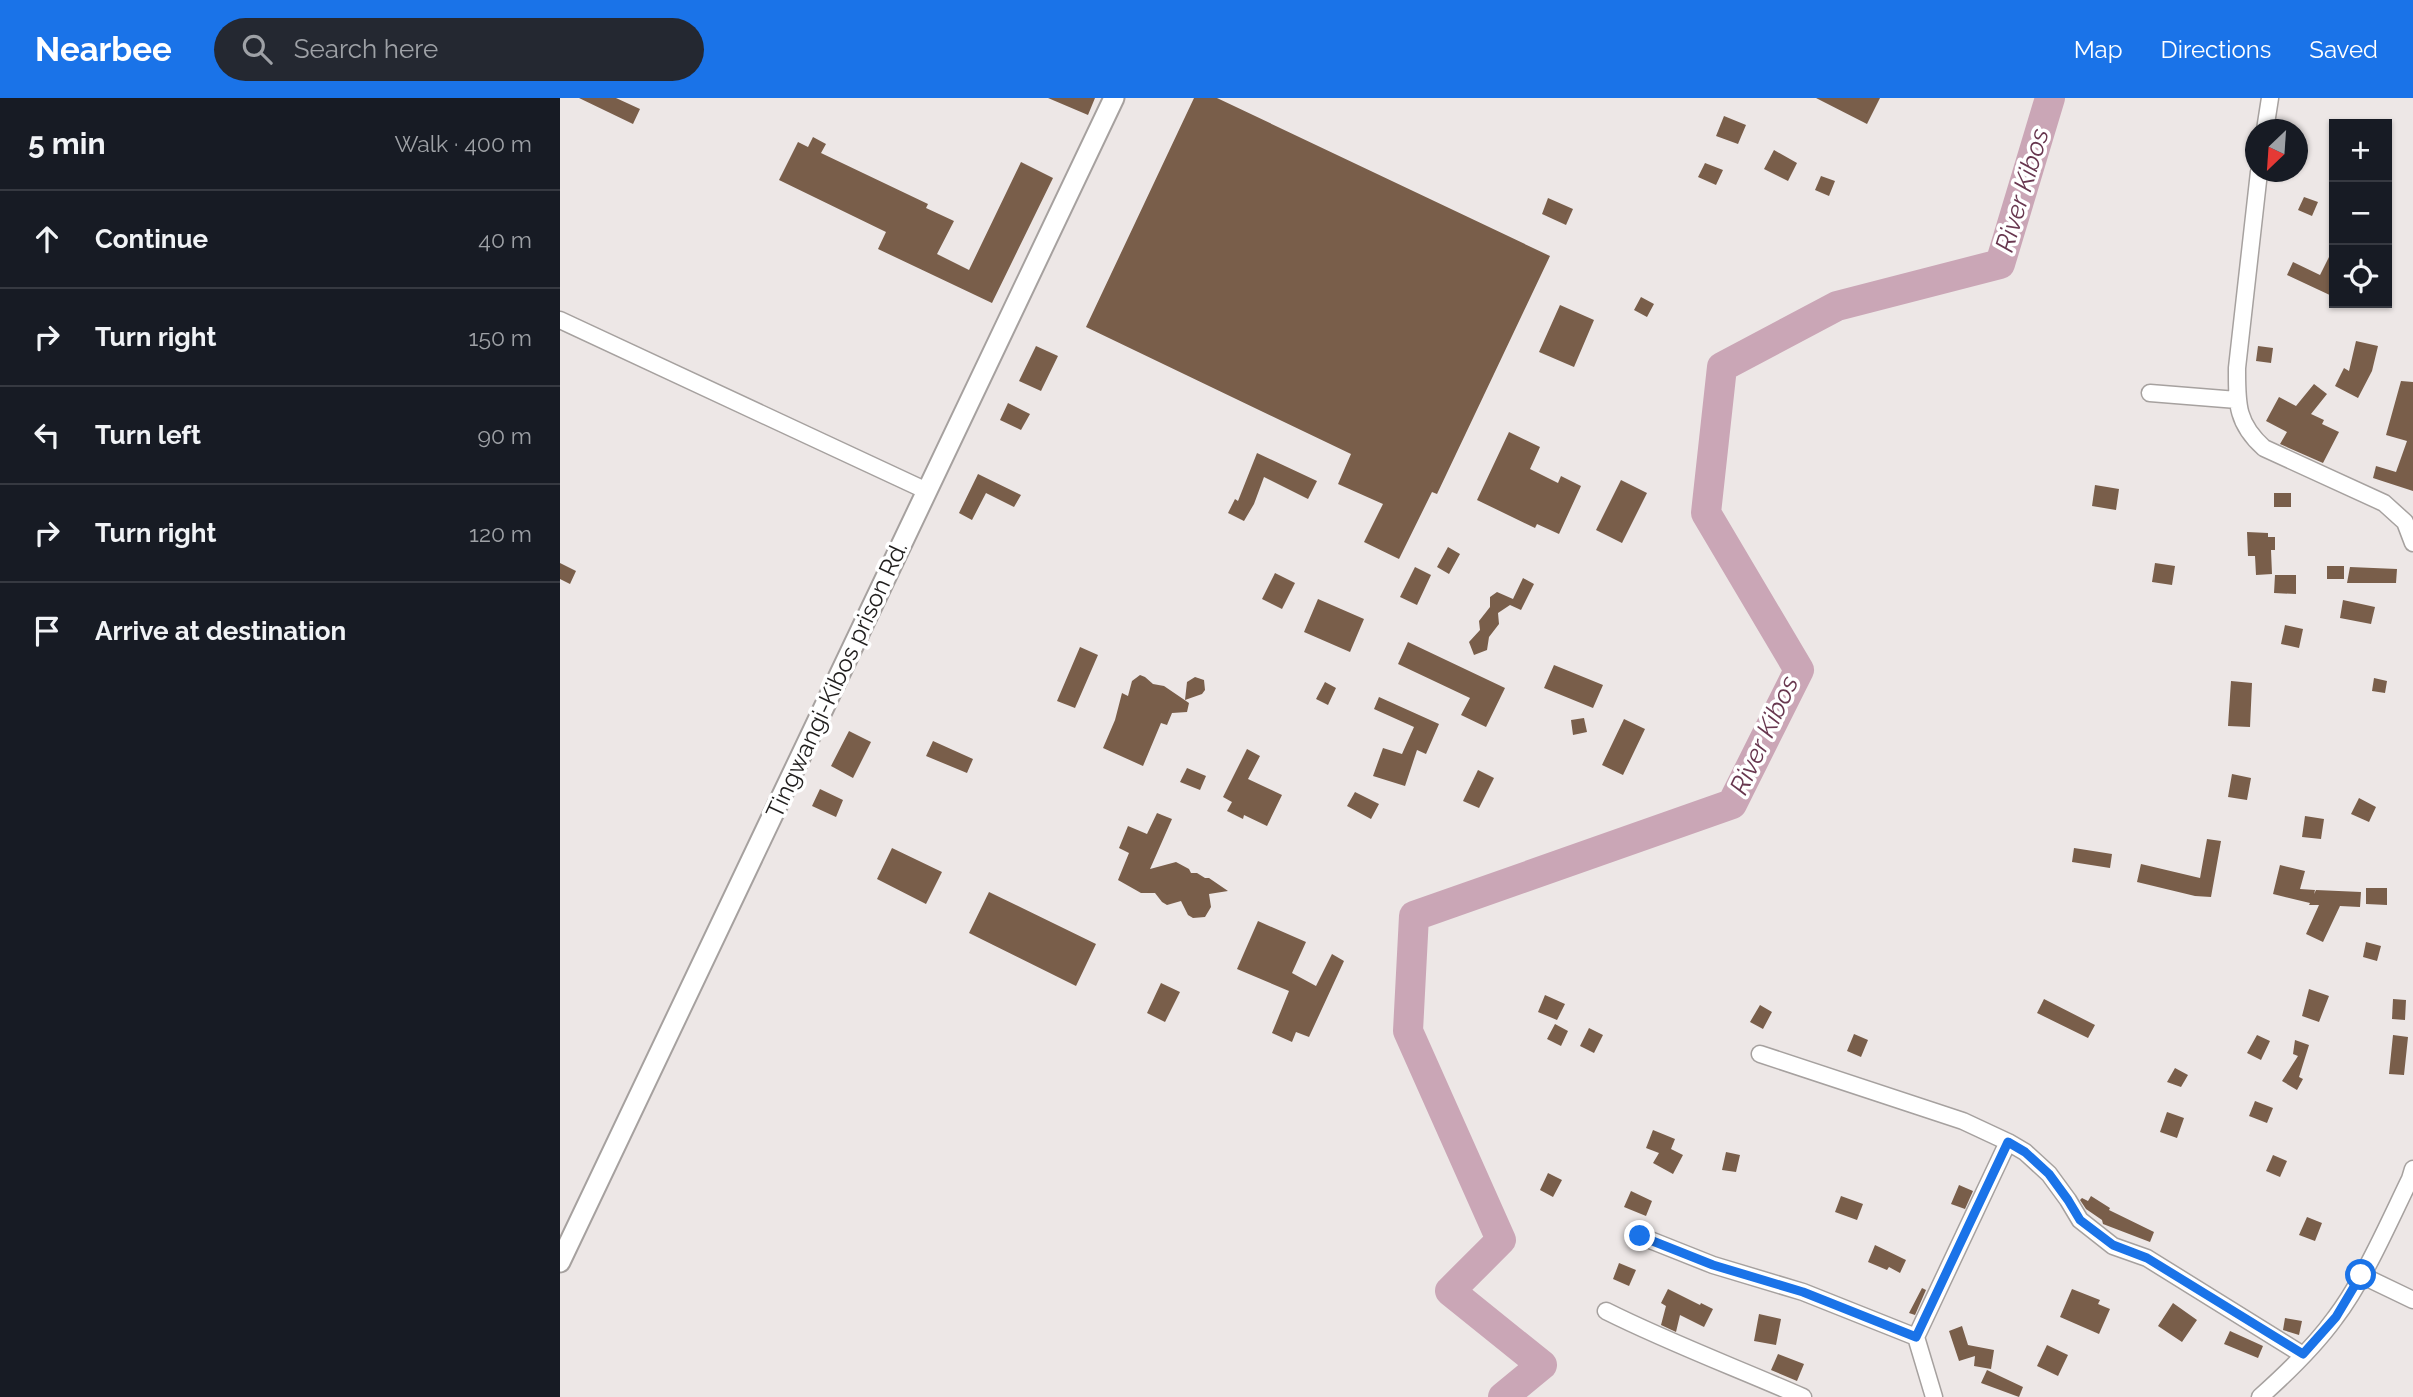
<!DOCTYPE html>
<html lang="en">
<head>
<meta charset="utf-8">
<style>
	body { margin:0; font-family:Raleway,sans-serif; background:#242831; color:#f1f3f6 }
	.controls { position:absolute; right:21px; top:21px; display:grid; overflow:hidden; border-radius:0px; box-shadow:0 2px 5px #0004 }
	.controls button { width:63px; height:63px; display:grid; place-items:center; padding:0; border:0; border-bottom:2px solid #363941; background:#171b24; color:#f1f3f6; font:35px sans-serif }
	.compass { position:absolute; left:1685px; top:21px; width:63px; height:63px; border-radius:50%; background:#171b24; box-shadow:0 2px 5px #0004; rotate:205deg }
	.stop { position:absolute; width:21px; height:21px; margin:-16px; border:5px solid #1a73e8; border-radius:50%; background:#fff }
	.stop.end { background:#1a73e8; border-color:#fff; box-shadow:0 2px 7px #0008 }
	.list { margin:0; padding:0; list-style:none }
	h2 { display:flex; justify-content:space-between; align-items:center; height:91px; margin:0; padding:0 28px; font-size:30px }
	h2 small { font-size:23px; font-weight:400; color:#9ea1a6 }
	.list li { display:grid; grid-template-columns:46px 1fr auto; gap:21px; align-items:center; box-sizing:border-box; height:98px; padding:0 28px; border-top:2px solid #363941 }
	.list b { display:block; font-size:26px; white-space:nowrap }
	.list em { font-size:23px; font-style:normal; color:#9ea1a6 }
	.icon { flex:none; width:38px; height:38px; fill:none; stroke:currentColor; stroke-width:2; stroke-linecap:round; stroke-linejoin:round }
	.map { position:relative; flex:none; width:1853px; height:1299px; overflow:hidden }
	header { display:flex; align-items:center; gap:42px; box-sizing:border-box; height:98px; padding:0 35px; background:#1a73e8; color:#fff }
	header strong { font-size:33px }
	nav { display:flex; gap:38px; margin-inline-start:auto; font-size:24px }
	.search { width:490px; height:63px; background:#242831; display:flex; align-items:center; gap:18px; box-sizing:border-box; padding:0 24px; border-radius:38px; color:#9ea1a6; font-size:26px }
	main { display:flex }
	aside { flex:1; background:#171b24 }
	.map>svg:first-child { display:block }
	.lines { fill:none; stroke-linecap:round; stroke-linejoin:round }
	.river { stroke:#caa6b6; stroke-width:30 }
	.building { fill:#795e4a }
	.minor-casing { stroke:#a6a19f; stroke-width:19 }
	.tertiary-casing { stroke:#a6a19f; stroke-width:23 }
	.minor { stroke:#fff; stroke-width:16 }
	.tertiary { stroke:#fff; stroke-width:19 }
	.route { stroke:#1a73e8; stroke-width:9 }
	.labels { text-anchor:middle; stroke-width:7; stroke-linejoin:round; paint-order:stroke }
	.street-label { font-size:24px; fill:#1f1d1c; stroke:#fff }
	.water-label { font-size:26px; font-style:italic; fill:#68374f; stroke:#fff }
</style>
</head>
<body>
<header>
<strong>Nearbee</strong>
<div class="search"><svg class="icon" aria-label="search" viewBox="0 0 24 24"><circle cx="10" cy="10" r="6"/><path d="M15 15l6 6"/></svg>Search here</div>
<nav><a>Map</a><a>Directions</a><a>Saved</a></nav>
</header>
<main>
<aside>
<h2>5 min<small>Walk · 400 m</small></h2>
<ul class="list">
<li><svg class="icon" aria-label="ahead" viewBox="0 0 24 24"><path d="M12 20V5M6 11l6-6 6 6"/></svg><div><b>Continue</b></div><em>40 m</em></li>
<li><svg class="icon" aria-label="right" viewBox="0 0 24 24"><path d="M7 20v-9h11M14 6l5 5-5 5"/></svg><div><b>Turn right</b></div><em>150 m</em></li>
<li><svg class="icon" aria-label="left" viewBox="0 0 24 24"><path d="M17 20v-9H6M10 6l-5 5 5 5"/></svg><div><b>Turn left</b></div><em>90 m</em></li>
<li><svg class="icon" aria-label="right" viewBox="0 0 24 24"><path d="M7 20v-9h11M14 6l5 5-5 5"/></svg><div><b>Turn right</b></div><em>120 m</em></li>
<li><svg class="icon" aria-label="arrive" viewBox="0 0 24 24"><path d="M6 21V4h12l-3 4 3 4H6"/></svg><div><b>Arrive at destination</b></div></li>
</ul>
</aside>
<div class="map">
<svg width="1853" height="1299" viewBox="0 0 1853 1299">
	<rect width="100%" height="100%" fill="#ede7e6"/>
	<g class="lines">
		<path class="river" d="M943 1299 982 1267 890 1193 941 1142 848 933 854 818 1172 706 1239 572 1146 415 1162 269 1277 208 1440 166 1490 0"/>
	</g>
	<path class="building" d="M19 0H56L80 11 73 26Z
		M488 0H535L528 17Z
		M634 0H657L990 158 877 396 872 394 839 461 804 444 823 406 778 386 791 356 526 229Z
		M1256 0H1320L1307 26Z
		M1164 18 1186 27 1178 46 1156 38Z
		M253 39 266 46 261 55 368 106 366 110 394 123 377 156 409 172 461 64 493 80 432 205 318 151 326 134 219 82 238 44 248 49Z
		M1214 52 1237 65 1228 83 1204 71Z
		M1145 65 1163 72 1156 87 1138 79Z
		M1261 78 1275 83 1269 98 1255 92Z
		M1744 99 1758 104 1752 118 1738 112Z
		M988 100 1013 111 1006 127 982 116Z
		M1774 149V199L1727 177 1733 164 1760 177Z
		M1081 199 1094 206 1087 219 1074 212Z
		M1000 207 1034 222 1014 269 979 254Z
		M1796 243 1818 248 1812 273 1798 300 1775 288 1784 270 1789 273Z
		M476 248 498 258 481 293 459 283Z
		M1698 248 1713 250 1711 265 1696 263Z
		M1841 283 1853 284V393L1813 380 1816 368 1836 374 1847 343 1826 337Z
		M1754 286 1767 296 1751 316 1764 322 1762 326 1779 334 1763 365 1720 346 1727 334 1706 323 1719 299 1736 308Z
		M448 305 470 316 461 332 440 322Z
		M949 334 980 349 970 371 998 385 1001 378 1021 388 999 436 977 426 975 430 917 402Z
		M697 355 757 383 748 401 704 379 694 406 684 423 668 415 675 401 678 403Z
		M418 376 461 397 454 409 426 395 412 422 399 415Z
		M1061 382 1087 395 1062 445 1036 432Z
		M1535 387 1559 391 1556 412 1532 408Z
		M1714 395H1731V409H1714Z
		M1687 434 1708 435V439H1715V452H1711L1712 476 1696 477 1695 458H1688Z
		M888 449 900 456 889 476 877 469Z
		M0 465 16 473 10 486 0 481Z
		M1595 465 1615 468 1612 487 1592 484Z
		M1767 468H1784V481H1767Z
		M855 469 871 477 857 507 840 499Z
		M1790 469 1837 471 1836 485H1787Z
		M715 475 735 485 722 511 702 501Z
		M1715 477H1736V496L1714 495Z
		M963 480 974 486 961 512 950 507 938 515 939 526 929 539 927 552 914 557 909 544 920 532 919 523 930 509V499L937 494 953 501Z
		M758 501 804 521 790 554 744 534Z
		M1783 502 1815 509 1811 526 1780 520Z
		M1725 527 1743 531 1739 550 1721 546Z
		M848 544 945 590 926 629 901 617 910 600 838 566Z
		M520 549 538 557 515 610 497 603Z
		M994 567 1043 587 1033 610 984 590Z
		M580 577 585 579 593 586 604 588 629 605 627 614 612 615 607 627 601 625 583 668 543 650 555 622 562 595 568 598 572 583Z
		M635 579 644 582 645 592 642 596 625 602 627 584Z
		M1814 580 1827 583 1825 595 1812 593Z
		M1671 583 1692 585 1690 629 1668 628Z
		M765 584 776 590 768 607 756 601Z
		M819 599 879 626 866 656 857 652 845 688 813 678 823 650 842 656 854 629 814 611Z
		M1024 620 1027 634 1013 637 1011 622Z
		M1064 621 1085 631 1063 677 1042 667Z
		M289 633 311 644 293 680 271 668Z
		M373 643 413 661 407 675 366 658Z
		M687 651 700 658 688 681 722 697 707 728 684 717 683 721 667 713 672 704 663 699Z
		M627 670 646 678 640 692 620 684Z
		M918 672 934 680 919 710 903 703Z
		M1672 676 1691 680 1687 702 1668 699Z
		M260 691 283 702 276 719 252 708Z
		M795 694 819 706 811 721 787 708Z
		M1799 700 1816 709 1809 724 1791 716Z
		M597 715 612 721 590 771 616 764 629 771 631 775H637L645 780H649L668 793 649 796 651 809 645 819 633 820 628 817 621 803 607 807 602 804 595 795H581L558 782 569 755 559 750 568 728 587 736Z
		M1745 718 1764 721 1761 741 1742 739Z
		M1647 741 1661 743 1651 799 1635 798 1577 784 1581 766 1640 780Z
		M332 750 382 774 366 806 317 781Z
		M1514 750 1552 756 1550 770 1512 764Z
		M1720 767 1745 773 1740 791 1755 792 1754 796 1756 792 1801 794 1800 809 1780 808 1763 844 1746 836 1759 807H1749L1750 805 1713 796Z
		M1806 790H1827V807L1806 806Z
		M429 794 536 846 516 888 409 835Z
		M698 823 746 844 732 875 756 888 772 856 784 863 749 939 736 934 732 944 712 935 729 893 677 871Z
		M1806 844 1821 848 1817 863 1803 859Z
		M601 885 620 894 605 924 587 915Z
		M1749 891 1769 898 1759 924 1742 918Z
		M985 897 1005 906 997 922 978 914Z
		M1484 901 1535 927 1528 940 1477 915Z
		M1833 901 1846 902 1845 922 1832 921Z
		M1200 907 1212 914 1203 931 1190 924Z
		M995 926 1008 933 1001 948 987 941Z
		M1029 930 1043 937 1034 955 1020 948Z
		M1294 936 1308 942 1301 959 1287 953Z
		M1697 937 1710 943 1701 962 1687 955Z
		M1833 937 1848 939 1844 977 1829 976Z
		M1735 942 1749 947 1739 979 1743 981 1737 992 1722 983 1738 958 1733 956Z
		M1615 970 1628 977 1621 989 1607 984Z
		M1695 1003 1713 1010 1707 1025 1689 1018Z
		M1607 1014 1624 1020 1617 1040 1600 1034Z
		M1093 1032 1115 1041 1111 1051 1123 1057 1113 1076 1093 1065 1099 1055 1086 1050Z
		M1166 1054 1180 1057 1176 1074 1162 1072Z
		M1713 1057 1727 1063 1720 1079 1706 1073Z
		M988 1075 1002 1082 993 1099 980 1092Z
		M1399 1087 1413 1093 1405 1111 1391 1106Z
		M1071 1093 1092 1103 1086 1118 1064 1109Z
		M1281 1098 1303 1106 1297 1122 1275 1114Z
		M1531 1098 1550 1110 1549 1112 1594 1134 1590 1144 1543 1126 1542 1122 1526 1111 1520 1102 1522 1100 1528 1103Z
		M1747 1119 1762 1125 1755 1143 1739 1137Z
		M1315 1147 1346 1162 1340 1175 1329 1169 1327 1172 1308 1164Z
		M1059 1165 1076 1172 1069 1188 1053 1181Z
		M1362 1190 1366 1192 1355 1217 1349 1215Z
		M1108 1191 1140 1207 1141 1205 1153 1211 1144 1229 1120 1217 1116 1234 1101 1227 1106 1208 1101 1205Z
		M1512 1191 1540 1202 1538 1206 1550 1211 1539 1236 1500 1219Z
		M1613 1205 1637 1222 1622 1244 1598 1228Z
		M1199 1216 1221 1221 1216 1247 1194 1243Z
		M1725 1220 1742 1223 1739 1237 1723 1232Z
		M1402 1228 1408 1247 1434 1252 1431 1271 1414 1268 1415 1258 1399 1263 1389 1233Z
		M1670 1233 1703 1248 1698 1260 1664 1246Z
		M1487 1247 1508 1257 1498 1278 1477 1268Z
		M1218 1256 1244 1266 1237 1283 1211 1272Z
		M1427 1272 1463 1289 1459 1299 1421 1285Z"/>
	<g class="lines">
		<defs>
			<path id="minor" d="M1705 32 1710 0
				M1699 74 1677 270C1677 305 1676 325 1704 350L1824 405 1845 424 1853 445
				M0 222 367 393
				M1590 295 1677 302
				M1200 956 1403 1023 1448 1044 1465 1054 1489 1076 1508 1102 1520 1122 1553 1148 1587 1160 1743 1257
				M1080 1138 1153 1167 1243 1194 1356 1239
				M1801 1177 1853 1202
				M1046 1213C1110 1245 1177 1270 1243 1299
				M1374 1299 1356 1239 1448 1044
				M1700 1299C1727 1275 1754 1249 1775 1220 1804 1182 1829 1124 1850 1081L1853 1071"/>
			<path id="tertiary" d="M0 1164 554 0"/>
		</defs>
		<use href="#minor" class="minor-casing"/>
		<use href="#tertiary" class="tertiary-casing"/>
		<use href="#minor" class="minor"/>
		<use href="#tertiary" class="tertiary"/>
	</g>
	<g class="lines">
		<path class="route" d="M1080 1138 1153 1167 1243 1194 1356 1239 1448 1044 1465 1054 1489 1076 1508 1102 1520 1122 1553 1147 1587 1160 1743 1256 1776 1219 1801 1177"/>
	</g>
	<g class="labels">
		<g class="street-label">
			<text transform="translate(277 582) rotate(-65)" y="8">Tingwangi-Kibos prison Rd.</text>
		</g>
		<g class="water-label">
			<text transform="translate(1462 92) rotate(-73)" y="9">River Kibos</text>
			<text transform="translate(1204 637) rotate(-65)" y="9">River Kibos</text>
		</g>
	</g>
</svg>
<div class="controls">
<button>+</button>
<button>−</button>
<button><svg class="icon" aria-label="locate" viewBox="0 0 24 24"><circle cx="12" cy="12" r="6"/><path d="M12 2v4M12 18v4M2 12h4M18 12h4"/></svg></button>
</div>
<svg class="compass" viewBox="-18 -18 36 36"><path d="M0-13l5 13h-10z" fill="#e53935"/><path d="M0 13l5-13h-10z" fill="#9ea1a6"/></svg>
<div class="stop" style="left:1801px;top:1177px"></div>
<div class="stop end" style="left:1080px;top:1138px"></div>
</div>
</main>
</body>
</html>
